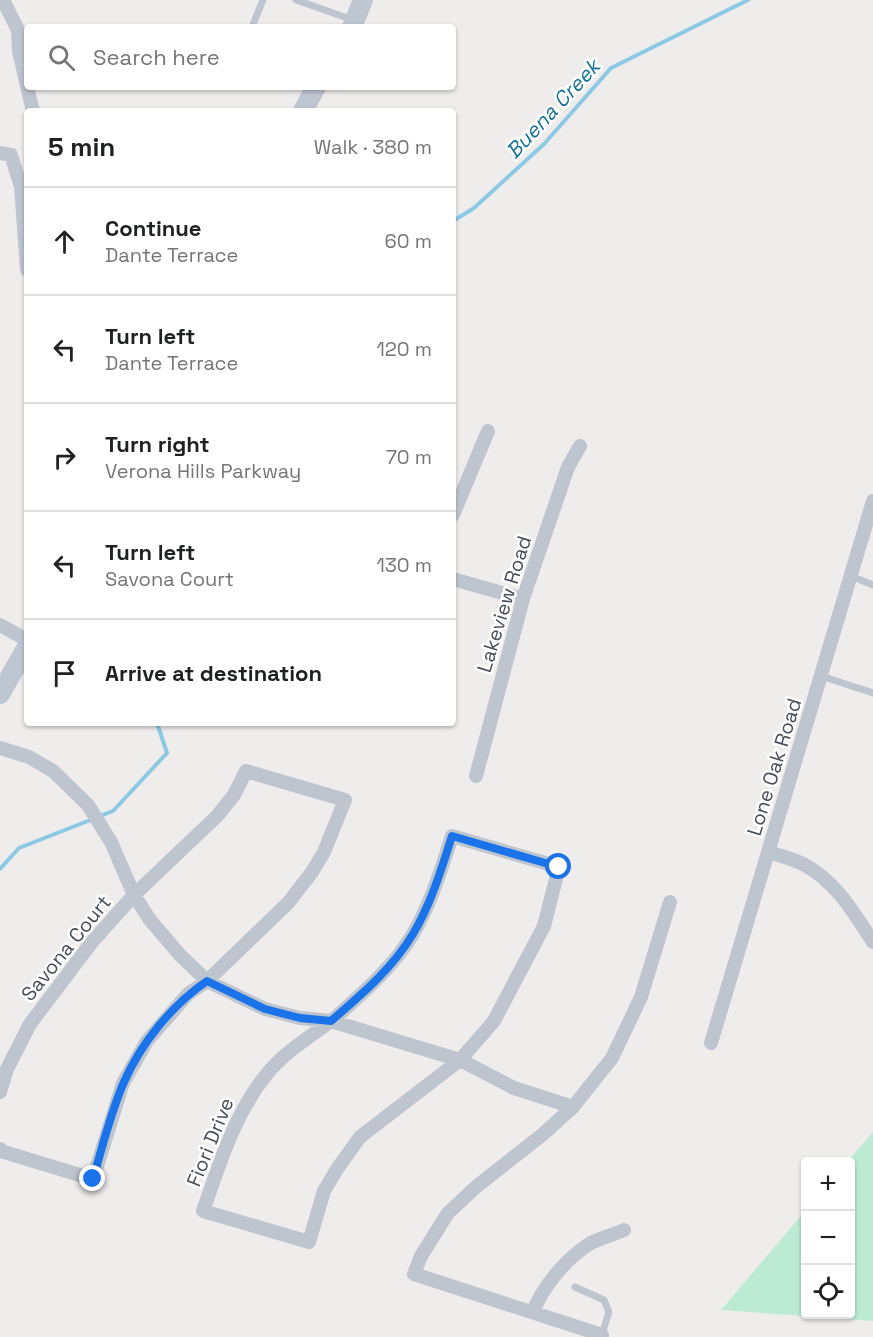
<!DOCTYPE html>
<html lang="en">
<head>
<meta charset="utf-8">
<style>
	body { margin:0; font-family:"Space Grotesk",sans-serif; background:#f2f2f2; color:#202124 }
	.controls { position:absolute; right:18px; bottom:18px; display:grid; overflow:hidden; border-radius:6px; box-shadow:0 2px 4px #0004 }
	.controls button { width:54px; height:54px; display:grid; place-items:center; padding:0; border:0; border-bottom:2px solid #e0e0e0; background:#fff; color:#202124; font:30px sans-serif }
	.stop { position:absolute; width:18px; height:18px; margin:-14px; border:4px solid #1a73e8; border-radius:50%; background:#fff }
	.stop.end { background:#1a73e8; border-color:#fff; box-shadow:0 2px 6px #0008 }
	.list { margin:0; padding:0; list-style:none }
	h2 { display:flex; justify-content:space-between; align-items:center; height:78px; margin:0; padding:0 24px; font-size:26px }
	h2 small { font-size:20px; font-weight:400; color:#757577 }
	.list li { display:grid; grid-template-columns:39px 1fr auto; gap:18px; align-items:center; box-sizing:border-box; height:108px; padding:0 24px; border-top:2px solid #e0e0e0 }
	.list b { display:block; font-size:22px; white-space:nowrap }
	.list p { margin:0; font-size:20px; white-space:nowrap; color:#757577 }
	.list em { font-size:20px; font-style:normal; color:#757577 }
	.icon { flex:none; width:33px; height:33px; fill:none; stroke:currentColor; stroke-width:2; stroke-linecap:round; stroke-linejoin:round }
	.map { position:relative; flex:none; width:873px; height:1337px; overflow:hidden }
	.search { position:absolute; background:#fff; box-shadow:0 2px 4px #0004; left:24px; top:24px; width:432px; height:66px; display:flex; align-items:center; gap:15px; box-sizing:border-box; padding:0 21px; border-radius:6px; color:#757577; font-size:22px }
	.panel { position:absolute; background:#fff; box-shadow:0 2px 4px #0004; left:24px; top:108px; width:432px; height:618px; border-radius:6px }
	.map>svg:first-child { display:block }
	.green { fill:#bdead3 }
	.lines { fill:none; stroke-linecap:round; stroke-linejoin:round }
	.stream { stroke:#8dc9e4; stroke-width:4 }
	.service { stroke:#bec5ce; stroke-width:7 }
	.minor { stroke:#bec5ce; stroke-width:14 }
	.secondary { stroke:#bec6d2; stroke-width:20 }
	.route { stroke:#1a73e8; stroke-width:8 }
	.labels { text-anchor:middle; stroke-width:5; stroke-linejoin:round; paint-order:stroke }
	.street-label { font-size:20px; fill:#464e58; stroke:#fff }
	.water-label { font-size:21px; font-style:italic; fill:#17719a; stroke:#fff }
</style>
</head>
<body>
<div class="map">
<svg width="873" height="1337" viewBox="0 0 873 1337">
	<rect width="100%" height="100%" fill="#efedec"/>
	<path class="green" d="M873 1132V1321L721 1310 805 1211 806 1314H850V1162L848 1161Z"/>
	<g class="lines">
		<path class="stream" d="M453 221 474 208 544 144 611 68 748 0
			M100 816 113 811 167 753 157 723
			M0 869 19 848 93 819"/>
		<path class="service" d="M296 0 353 20
			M252 27 263 0
			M851 576 873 585
			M821 676 873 693
			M575 1287 604 1300 609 1312 601 1337"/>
		<path class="minor" d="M3 0 18 30 19 51 27 86
			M27 87 33 111
			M0 153 11 155 21 187 27 270
			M453 515 488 431
			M453 579 523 599
			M0 625 27 640
			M0 748 29 757 53 771 88 805 111 842 134 895 150 920 180 955 207 981 265 1009 300 1018 331 1021 460 1060 514 1088 573 1107
			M476 776 523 599 568 467 580 446
			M452 836 559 867 544 926 494 1021 460 1060 360 1137 337 1169 324 1191 309 1242 203 1211C220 1163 234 1115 266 1075 285 1051 312 1036 336 1017 363 993 395 965 413 934 431 903 441 870 452 836Z
			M769 852C780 856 794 859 805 865 837 883 853 912 873 942
			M711 1043 873 501
			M0 1092 7 1069 30 1024 92 942 134 895 217 816 234 795 246 771 345 800 324 852 312 872 288 903 207 981 188 994 147 1041 123 1083 93 1179 4 1152 0 1149
			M533 1312C543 1286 565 1260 589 1244 600 1238 613 1235 624 1230
			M602 1335 414 1274 421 1256 448 1213 477 1186 542 1135 573 1107 612 1058 641 997 670 902"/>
		<path class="secondary" d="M352 27 363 0
			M303 111 316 87
			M0 694 27 647"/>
	</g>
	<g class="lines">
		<path class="route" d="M93 1179C102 1148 111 1111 124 1082 141 1043 172 1005 207 981L265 1009 300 1018 331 1021C361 995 392 969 413 934 431 904 441 870 452 836L559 867"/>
	</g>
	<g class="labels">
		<g class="street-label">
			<text transform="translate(504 604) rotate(-73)" y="7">Lakeview Road</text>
			<text transform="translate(774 767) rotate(-73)" y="7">Lone Oak Road</text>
			<text transform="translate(66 948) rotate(-51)" y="7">Savona Court</text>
			<text transform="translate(210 1142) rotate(-68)" y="7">Fiori Drive</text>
		</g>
		<g class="water-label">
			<text transform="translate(553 109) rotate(-47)" y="7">Buena Creek</text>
		</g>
	</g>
</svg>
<div class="controls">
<button>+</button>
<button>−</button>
<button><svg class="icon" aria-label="locate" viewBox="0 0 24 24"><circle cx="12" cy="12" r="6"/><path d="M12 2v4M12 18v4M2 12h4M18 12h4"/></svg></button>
</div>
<div class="stop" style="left:559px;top:867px"></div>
<div class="stop end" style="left:93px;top:1179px"></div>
<div class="search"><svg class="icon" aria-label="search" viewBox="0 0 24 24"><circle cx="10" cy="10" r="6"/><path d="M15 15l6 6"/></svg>Search here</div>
<section class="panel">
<h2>5 min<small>Walk · 380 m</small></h2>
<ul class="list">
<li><svg class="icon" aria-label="ahead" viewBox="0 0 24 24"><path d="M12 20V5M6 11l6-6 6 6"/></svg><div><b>Continue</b><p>Dante Terrace</p></div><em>60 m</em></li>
<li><svg class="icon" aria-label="left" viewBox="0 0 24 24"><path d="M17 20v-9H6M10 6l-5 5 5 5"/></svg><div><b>Turn left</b><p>Dante Terrace</p></div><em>120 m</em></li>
<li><svg class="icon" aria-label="right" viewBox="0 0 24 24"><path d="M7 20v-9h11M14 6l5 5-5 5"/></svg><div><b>Turn right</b><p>Verona Hills Parkway</p></div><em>70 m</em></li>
<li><svg class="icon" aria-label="left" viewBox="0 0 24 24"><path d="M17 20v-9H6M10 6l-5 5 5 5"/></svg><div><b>Turn left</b><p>Savona Court</p></div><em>130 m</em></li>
<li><svg class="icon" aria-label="arrive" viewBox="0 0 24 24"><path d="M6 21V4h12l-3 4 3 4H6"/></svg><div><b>Arrive at destination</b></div></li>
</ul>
</section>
</div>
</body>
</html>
